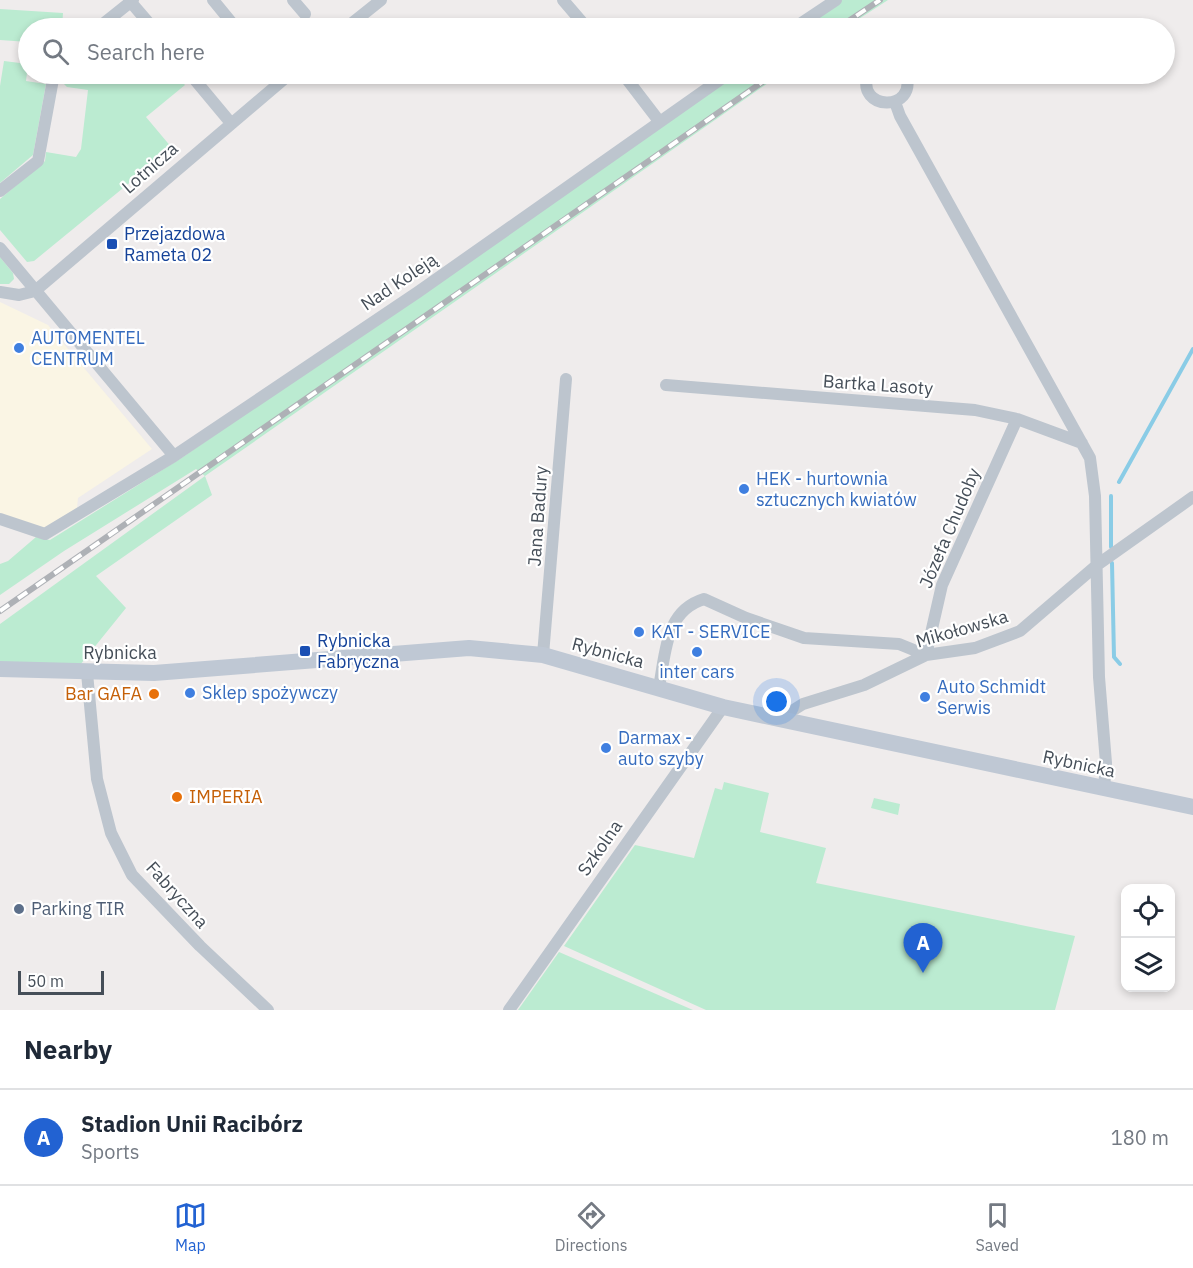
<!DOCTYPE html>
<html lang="en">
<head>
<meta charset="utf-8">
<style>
	body { margin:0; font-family:"IBM Plex Sans",sans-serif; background:#f2f2f3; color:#1f2937 }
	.controls { position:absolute; right:18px; bottom:18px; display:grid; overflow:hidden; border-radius:12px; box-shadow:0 3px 9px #0003 }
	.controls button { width:54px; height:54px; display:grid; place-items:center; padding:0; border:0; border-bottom:2px solid #e0e1e3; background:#fff; color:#1f2937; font:30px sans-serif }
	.scale { position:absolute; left:18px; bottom:15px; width:86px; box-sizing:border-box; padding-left:6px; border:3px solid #454e58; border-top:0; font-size:16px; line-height:21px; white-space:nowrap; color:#454e58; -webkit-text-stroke:4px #fff; paint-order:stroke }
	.you { position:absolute; left:777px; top:702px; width:21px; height:21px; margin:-15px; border:4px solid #fff; border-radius:50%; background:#1a73e8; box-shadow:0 0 0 9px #1a73e833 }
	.badge { display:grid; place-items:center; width:39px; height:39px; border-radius:50%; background:#2262d2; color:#fff; font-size:20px; font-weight:700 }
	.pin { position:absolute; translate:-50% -50px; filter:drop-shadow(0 2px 3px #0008) }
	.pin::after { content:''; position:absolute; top:32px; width:21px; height:18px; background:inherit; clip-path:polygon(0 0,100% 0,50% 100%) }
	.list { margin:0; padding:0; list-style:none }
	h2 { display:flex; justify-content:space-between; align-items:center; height:78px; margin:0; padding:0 24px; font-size:26px }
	h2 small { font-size:20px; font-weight:400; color:#747a83 }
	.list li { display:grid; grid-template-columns:39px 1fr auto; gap:18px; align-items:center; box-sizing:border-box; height:96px; padding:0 24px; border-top:2px solid #e0e1e3 }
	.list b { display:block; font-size:22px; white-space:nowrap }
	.list p { margin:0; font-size:20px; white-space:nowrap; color:#747a83 }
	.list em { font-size:20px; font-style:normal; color:#747a83 }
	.icon { flex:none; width:33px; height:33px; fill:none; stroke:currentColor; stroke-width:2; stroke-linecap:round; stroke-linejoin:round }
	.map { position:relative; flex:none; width:1193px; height:1010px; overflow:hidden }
	.search { position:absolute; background:#fff; box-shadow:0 3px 9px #0003; left:18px; right:18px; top:18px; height:66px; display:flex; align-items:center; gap:15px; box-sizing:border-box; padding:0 21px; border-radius:33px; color:#747a83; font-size:22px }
	.sheet { height:174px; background:#fff }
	nav { display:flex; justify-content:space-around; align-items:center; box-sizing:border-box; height:84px; border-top:2px solid #e0e1e3; background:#fff; font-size:16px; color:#747a83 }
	nav a { display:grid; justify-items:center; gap:3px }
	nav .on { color:#2262d2 }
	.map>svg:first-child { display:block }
	.commercial { fill:#faf5e4 }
	.green { fill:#bbebd1 }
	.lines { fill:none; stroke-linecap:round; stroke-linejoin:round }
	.stream { stroke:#8acce6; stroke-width:4 }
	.street { stroke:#bdc5ce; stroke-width:12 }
	.secondary { stroke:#bfc8d4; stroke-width:16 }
	.rail-casing { stroke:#aeb1b6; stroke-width:6 }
	.rail { stroke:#fff; stroke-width:4; stroke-dasharray:11; stroke-linecap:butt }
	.transit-dot { fill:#1a4fb4; stroke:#fff; stroke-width:2 }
	.shop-dot { fill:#3f7fe0; stroke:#fff; stroke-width:2 }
	.food-dot { fill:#e8710a; stroke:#fff; stroke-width:2 }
	.service-dot { fill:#5c6f8a; stroke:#fff; stroke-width:2 }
	.labels { text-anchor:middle; stroke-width:4.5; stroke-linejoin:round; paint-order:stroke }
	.street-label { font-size:18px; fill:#454e58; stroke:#fff }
	.transit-label { font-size:18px; fill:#164399; stroke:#fff; text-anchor:start }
	.shop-label { font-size:18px; fill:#366cbe; stroke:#fff; text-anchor:start }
	.food-label { font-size:18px; fill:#c56008; stroke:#fff; text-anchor:end }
	.service-label { font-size:18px; fill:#4e5e75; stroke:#fff; text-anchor:start }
</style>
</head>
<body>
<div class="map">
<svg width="1193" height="1010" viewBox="0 0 1193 1010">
	<rect width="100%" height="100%" fill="#efecec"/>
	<path class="commercial" d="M0 302 48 325 152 449 78 498 77 508 44 528 0 514Z"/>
	<path class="green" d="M842 0H888L845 28H802Z
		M0 9 63 13 62 28H28V42L0 40Z
		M4 61 28 64 26 81 46 84 33 155 0 183V86Z
		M59 74H175L185 85 146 117 172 148 34 261 27 262 0 230V199L45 161 46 152 76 157 81 149 88 90 67 87 58 78Z
		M737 74H781L205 476 212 495 96 576 126 608 80 665 0 663V624L205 476 196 469 64 551 0 595V564L8 561 36 537 50 540 183 457Z
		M0 257 13 273 14 279 9 284H0Z
		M724 782 769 793 760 832 826 848 816 883 1075 936 1055 1010H706L564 946 635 845 694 858 715 788 722 790Z
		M874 798 900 804 898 815 871 808Z
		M559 952 693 1010H518Z"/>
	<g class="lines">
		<path class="stream" d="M1119 482 1193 349
			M1111 496V547
			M1112 563 1114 657 1120 664"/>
		<path class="street" d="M129 0 153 28
			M213 0 236 28
			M293 0 305 14
			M563 0 587 28
			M98 28 133 0
			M346 28 381 0
			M794 28 836 0
			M190 74 230 122
			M623 74 659 121
			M868 74C855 111 918 113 906 74
			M895 102 900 116 1090 458 1095 496 1099 677 1106 763 1104 789
			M0 191 38 161 54 74
			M0 248 174 456
			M0 292 19 295 35 291 290 74
			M666 385 975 410 1017 419 1082 443
			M0 519 45 534 174 456 418 292 728 74
			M543 655 566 379
			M87 673 97 779 111 833 132 875 200 946 268 1010
			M659 687C666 652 665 611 704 599L746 618 804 638 899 644 926 655 942 585 1017 419
			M779 719 803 704 864 685 926 655 975 648 1020 631 1097 565 1193 497
			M509 1010 723 707"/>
		<path class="secondary" d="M0 669 154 673 469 648 543 655 723 707 1193 807"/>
		<defs>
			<path id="rail" d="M838 28 880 0
				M0 611 774 74"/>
		</defs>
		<use href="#rail" class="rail-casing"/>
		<use href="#rail" class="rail"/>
	</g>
	<g class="transit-dot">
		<rect x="106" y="238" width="12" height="12" rx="3"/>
		<rect x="299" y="645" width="12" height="12" rx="3"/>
	</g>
	<g class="shop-dot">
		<circle cx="19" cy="348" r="6"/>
		<circle cx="744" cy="489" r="6"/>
		<circle cx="639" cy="632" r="6"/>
		<circle cx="697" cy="652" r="6"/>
		<circle cx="190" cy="693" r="6"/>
		<circle cx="925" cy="697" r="6"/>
		<circle cx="606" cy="748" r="6"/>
	</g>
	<g class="food-dot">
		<circle cx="154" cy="694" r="6"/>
		<circle cx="177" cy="797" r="6"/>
	</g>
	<circle class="service-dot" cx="19" cy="909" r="6"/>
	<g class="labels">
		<g class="street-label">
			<text transform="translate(150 168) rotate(-41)" y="6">Lotnicza</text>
			<text transform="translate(399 282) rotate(-34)" y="6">Nad Koleją</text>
			<text transform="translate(878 385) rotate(4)" y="6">Bartka Lasoty</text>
			<text transform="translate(538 516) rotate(-86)" y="6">Jana Badury</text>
			<text transform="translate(950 528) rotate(-67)" y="6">Józefa Chudoby</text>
			<text transform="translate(962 629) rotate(-16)" y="6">Mikołowska</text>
			<text x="120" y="659">Rybnicka</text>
			<text transform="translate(608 653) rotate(15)" y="6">Rybnicka</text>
			<text transform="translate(1079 764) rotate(12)" y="6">Rybnicka</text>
			<text transform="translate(600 848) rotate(-55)" y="6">Szkolna</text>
			<text transform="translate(177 895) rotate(48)" y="6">Fabryczna</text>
		</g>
		<g class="transit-label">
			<text x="124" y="240">Przejazdowa<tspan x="124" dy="21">Rameta 02</tspan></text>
			<text x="317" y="647">Rybnicka<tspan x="317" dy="21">Fabryczna</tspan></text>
		</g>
		<g class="shop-label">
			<text x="31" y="344">AUTOMENTEL<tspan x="31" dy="21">CENTRUM</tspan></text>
			<text x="756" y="485">HEK - hurtownia<tspan x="756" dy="21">sztucznych kwiatów</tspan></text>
			<text x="651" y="638">KAT - SERVICE</text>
			<text x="697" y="678" text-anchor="middle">inter cars</text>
			<text x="937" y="693">Auto Schmidt<tspan x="937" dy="21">Serwis</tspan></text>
			<text x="202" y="699">Sklep spożywczy</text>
			<text x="618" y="744">Darmax -<tspan x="618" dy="21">auto szyby</tspan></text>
		</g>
		<g class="food-label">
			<text x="142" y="700">Bar GAFA</text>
			<text x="189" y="803" text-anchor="start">IMPERIA</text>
		</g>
		<g class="service-label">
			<text x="31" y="915">Parking TIR</text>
		</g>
	</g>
</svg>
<div class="controls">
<button><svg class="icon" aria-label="locate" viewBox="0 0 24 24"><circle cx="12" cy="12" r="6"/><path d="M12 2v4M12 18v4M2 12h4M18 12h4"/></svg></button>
<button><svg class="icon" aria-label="layers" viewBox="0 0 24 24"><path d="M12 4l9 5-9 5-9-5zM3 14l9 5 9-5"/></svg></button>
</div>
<div class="scale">50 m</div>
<div class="you"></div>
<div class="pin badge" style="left:923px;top:973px">A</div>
<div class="search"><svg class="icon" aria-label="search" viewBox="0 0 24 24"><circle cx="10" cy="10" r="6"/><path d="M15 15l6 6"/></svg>Search here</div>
</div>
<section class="sheet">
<h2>Nearby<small></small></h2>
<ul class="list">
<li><span class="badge">A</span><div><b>Stadion Unii Racibórz</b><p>Sports</p></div><em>180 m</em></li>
</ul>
</section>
<nav>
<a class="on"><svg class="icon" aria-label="map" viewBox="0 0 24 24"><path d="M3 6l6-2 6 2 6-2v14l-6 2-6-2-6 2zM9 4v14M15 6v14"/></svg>Map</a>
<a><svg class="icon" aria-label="directions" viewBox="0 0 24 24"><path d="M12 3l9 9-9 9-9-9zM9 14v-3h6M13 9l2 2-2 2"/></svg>Directions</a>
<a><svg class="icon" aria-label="saved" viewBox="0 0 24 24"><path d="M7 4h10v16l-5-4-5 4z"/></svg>Saved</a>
</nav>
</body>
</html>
